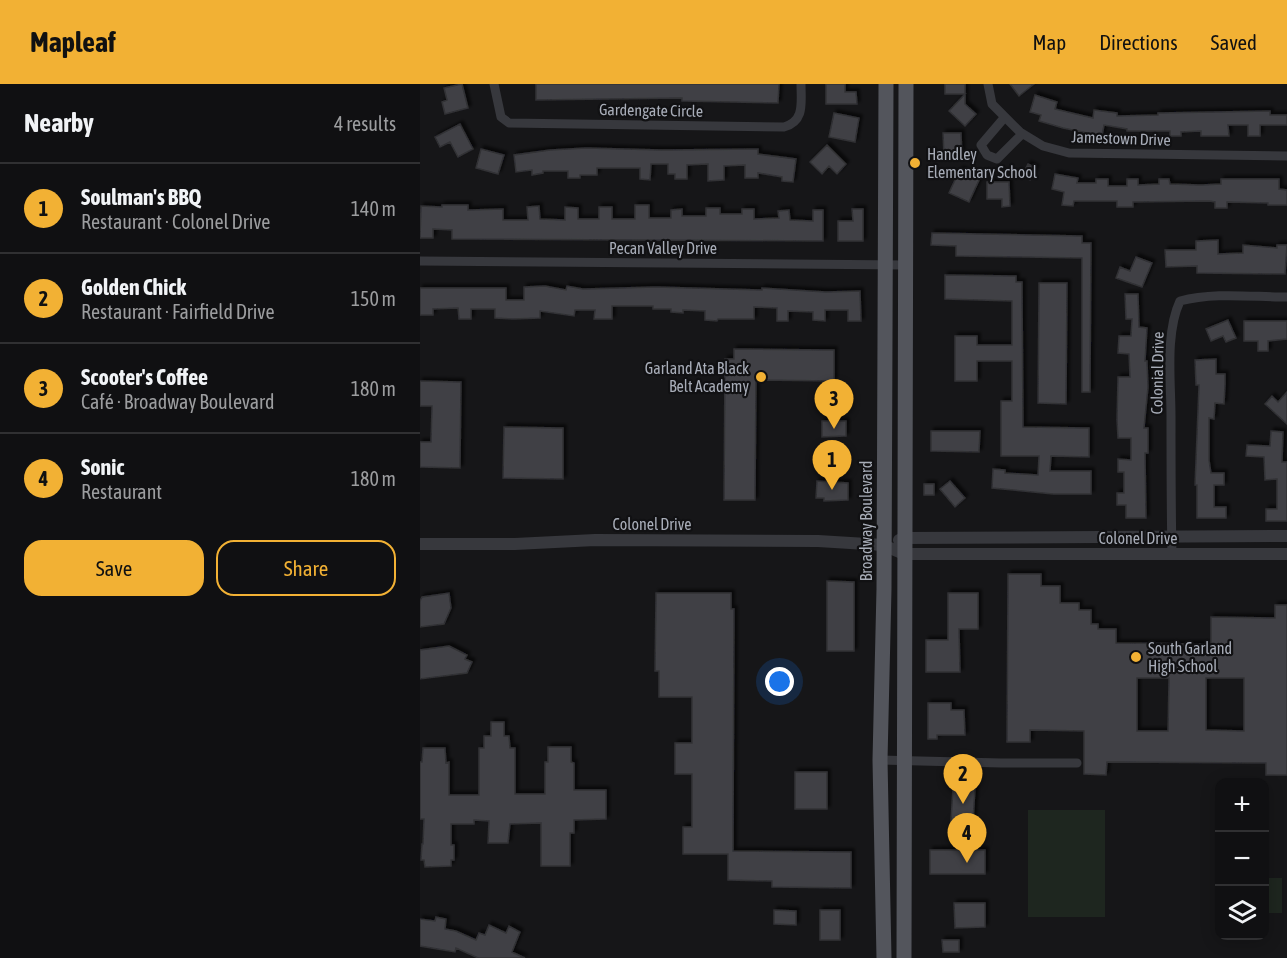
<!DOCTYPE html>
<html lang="en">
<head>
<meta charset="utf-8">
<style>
	body { margin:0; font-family:"Asap Condensed",sans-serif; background:#1e1e20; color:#f1f3f6 }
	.controls { position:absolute; right:18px; bottom:18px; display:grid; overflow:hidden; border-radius:12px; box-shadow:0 3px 15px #0003 }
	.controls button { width:54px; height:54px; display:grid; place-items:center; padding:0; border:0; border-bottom:2px solid #303032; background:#101012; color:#f1f3f6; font:30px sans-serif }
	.you { position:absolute; left:360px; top:598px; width:21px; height:21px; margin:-15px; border:4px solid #fff; border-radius:50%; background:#1a73e8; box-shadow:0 0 0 9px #1a73e833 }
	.badge { display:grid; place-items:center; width:39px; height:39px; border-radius:50%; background:#f2b134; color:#111; font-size:20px; font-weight:700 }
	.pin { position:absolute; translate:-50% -50px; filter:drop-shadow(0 2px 3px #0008) }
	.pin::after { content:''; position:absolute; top:32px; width:21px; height:18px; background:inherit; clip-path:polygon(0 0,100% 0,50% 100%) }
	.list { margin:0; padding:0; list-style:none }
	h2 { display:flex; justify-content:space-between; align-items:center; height:78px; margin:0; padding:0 24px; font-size:26px }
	h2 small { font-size:20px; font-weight:400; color:#9c9d9f }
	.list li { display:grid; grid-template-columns:39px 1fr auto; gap:18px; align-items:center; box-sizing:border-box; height:90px; padding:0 24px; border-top:2px solid #303032 }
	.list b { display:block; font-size:22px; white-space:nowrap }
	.list p { margin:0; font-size:20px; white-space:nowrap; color:#9c9d9f }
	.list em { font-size:20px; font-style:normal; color:#9c9d9f }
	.actions { display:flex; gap:12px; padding:18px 24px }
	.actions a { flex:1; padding:14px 0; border:2px solid #f2b134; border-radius:18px; text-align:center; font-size:21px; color:#f2b134 }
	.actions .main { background:#f2b134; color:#111 }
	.icon { flex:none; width:33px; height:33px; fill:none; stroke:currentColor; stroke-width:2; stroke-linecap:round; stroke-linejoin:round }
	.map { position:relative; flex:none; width:867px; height:874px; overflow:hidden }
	header { display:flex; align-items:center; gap:36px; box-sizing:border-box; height:84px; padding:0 30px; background:#f2b134; color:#111 }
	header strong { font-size:28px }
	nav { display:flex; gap:33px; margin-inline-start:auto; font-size:21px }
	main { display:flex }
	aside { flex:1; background:#101012 }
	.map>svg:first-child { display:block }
	.green { fill:#1e261f }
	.building { fill:#404145; stroke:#303034; stroke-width:1.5; fill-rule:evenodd; filter:url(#shadow) }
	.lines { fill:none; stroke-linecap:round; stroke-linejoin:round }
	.minor { stroke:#37383d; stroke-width:9 }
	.tertiary { stroke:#37383d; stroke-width:12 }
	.primary { stroke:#53555c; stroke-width:15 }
	.poi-dot { fill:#f2b134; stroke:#111113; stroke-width:2 }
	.labels { text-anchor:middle; stroke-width:4.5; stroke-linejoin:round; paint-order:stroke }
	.street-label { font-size:16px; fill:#a8adb8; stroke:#111113 }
	.poi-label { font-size:16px; fill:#a8adb8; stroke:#111113; text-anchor:start }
</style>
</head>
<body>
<header>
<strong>Mapleaf</strong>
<nav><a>Map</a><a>Directions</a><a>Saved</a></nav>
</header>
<main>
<aside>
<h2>Nearby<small>4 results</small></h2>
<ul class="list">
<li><span class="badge">1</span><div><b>Soulman's BBQ</b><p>Restaurant · Colonel Drive</p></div><em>140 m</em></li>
<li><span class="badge">2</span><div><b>Golden Chick</b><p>Restaurant · Fairfield Drive</p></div><em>150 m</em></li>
<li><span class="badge">3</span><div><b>Scooter's Coffee</b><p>Café · Broadway Boulevard</p></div><em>180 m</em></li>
<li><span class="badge">4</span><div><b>Sonic</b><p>Restaurant</p></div><em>180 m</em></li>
</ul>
<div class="actions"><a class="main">Save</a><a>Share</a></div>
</aside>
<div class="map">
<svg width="867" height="874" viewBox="0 0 867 874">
	<defs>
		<filter id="shadow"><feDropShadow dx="3" dy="-3" stdDeviation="1.5" flood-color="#0009"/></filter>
	</defs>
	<rect width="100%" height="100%" fill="#161618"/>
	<path class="green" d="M608 726H685V833H608Z
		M846 794H862V829H846Z"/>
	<path class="building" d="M42 0 48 24 25 30 22 18 27 16 24 4Z
		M116 0H359L358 19 262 17V14L116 16Z
		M406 0H425V8H436L437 20H406Z
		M525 0H545V20L556 30 545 42 529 27 545 10H525Z
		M590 0H614L599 12Z
		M615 11 637 18 635 25 673 34 674 26 697 29V32L738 31V29L850 27V31H867V41H840V52H828V41H808L809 52H781V47L761 48V52H750V47H707V45L684 41 682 52 643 44 619 37 621 31 610 28Z
		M414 29 439 34 435 58 409 53Z
		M40 40 53 65 38 73 30 58 20 63 15 53Z
		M523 49H541L542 73H524Z
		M407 61 426 80 417 90 409 82 402 90 390 78Z
		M166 64 242 66 338 65V70L376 75 373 98 362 97V93L338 89V94H325V81L304 82V96L288 97V80L267 81V95H255V90H248V80H231L230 96 220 95V84H177V91H160V94H148V87H123V89L112 91V86L96 88 94 71 130 66Z
		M61 65 84 71 78 90 56 84Z
		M608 80 616 84 610 96 602 92Z
		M540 85 560 94 549 118 529 109Z
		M635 90 658 94 657 99H676V95H688V102H707V95H718V101L739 100V95H749L750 100 781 101 801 100V95H859V105L867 106V121H848V119L807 118V124H795V118L789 117 713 118V123H697V117H654L653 122 642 121 644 108 632 105Z
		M567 98H589L590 122 582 123V115H567Z
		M22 121H48V126L83 125V136H108L107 123 119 122 120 135 145 136V123L158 124V135H179V123H192V135H215V121H229V134H251V126L262 125V132H286V124H300V130H322V125H334V135L359 134 358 127 369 126 370 136 393 137V126H403V157L32 155V146L13 145V154H0L1 122 22 123Z
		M432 125H443V157H418V137H433Z
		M512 149 662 152V159H671L670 308H662V174L536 172V162L511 161Z
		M798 156V170L823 169V161L857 164V161H867L865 190 777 189V182L746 183 745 166H776V157Z
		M716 173 732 179 722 203 696 194 700 183 710 187Z
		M525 191 596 192V198H602L603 343 669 344V373L631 372 630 387H671V410H633L572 404 573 385 585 386V389L618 391 619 372H581V317H592V277H557V297H535V252H557V261H592V217L525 215Z
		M619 199H647L646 320 618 319Z
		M125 202 146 206 147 202 163 205 236 203 342 206V204L406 208 440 207 441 237H428V226H405V237L393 236V228L368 227V237H357V224L334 223V235H298L297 237 285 236V227L263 226V229L251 228V225H233V222H192V235H174L175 226H155L154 232 120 227V234L93 235 75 234V225H51V235H39L38 224 13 225V231H0V204H86V216H104V203Z
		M705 210H718L719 243 727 244 725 277H727L728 303 724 344H728V369H725L726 434H706V421H697V409H704V388H698V375L711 376V354H698L697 336 698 293H710L709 270 698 269 699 252H711L712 235H706Z
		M808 236 816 254 806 258 803 252 791 257 786 245Z
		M824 237H867V255L848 257V267H838V257H824Z
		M314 265 414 266V297L336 296 335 416H304L305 275H314Z
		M796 275V290H805V301L804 320 795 319 794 335 789 334V376L791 389H804V401H794V423H806V434H777V401H775L779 301H776L775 276Z
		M0 297 41 298 40 384 0 383V358H11L12 322H0Z
		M867 308V340L845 320 852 312 858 318Z
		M402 337H426V352L402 353Z
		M84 343 143 344V395L83 394Z
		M511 347H560L559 368 511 367Z
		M851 347 863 348 862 378H867V437H846V425H857V395L845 396 844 373 826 372 827 361 850 362Z
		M397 397 428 399V416L404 417V414H396Z
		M530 397 545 414 535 423 520 405Z
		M504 400H514V411H504Z
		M588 490H621V502H640V519H659V526H671V540H678V545H696V559L791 560V533L855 534V521H867V691H846V679L687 678 686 691 664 690V647L610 646V658H587ZM717 594H749L748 647H717ZM786 594H824V647L786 646Z
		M407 497 434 498V567H407Z
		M29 509 31 524 24 540 0 543V517L2 513Z
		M236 509H311V525H314L313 767 431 768V804L352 803V797L308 796V770H263V743H272V690H255V659H272V613H239V587H235Z
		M528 509H558V545H539L540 588H506V556H528Z
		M29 562 47 571 45 575 52 578 47 589 0 595V566Z
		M508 619H531V626H544L545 651H517V655H508Z
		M71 638H84V652H89L90 664H95V710H125V678H128V663H151V678L154 679V706H186V735L154 736V749H150V782H121V739L90 740 88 759H68L69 737 54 736V740H31V761H34V776H31V782L5 783 4 776H1L2 760H3L4 735H0V678H2L3 664H25L26 679 29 678V711H59V664H64V652H71Z
		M375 688H407V725H375Z
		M533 703 555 704 553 738 531 737Z
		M510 766H565V790H510Z
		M534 819H565V843L535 844Z
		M354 826 376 827V841L354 840Z
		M400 826H420V856H400Z
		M16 833 26 835 25 845 36 847 56 856 59 849 65 851 69 841 86 849 89 842 100 848 92 868 105 874H58L36 864 35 868 0 862V835L15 837Z
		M522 856H539V868H523Z"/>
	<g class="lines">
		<path class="minor" d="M74 0 81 33 89 39 364 43C385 37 381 19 381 0
			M568 0 572 20 600 48 623 62 649 69 867 72
			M584 34 561 61 567 71 577 75 602 50
			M0 177 485 181
			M752 471C751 424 751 378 751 332 751 297 745 249 760 217 794 208 832 213 867 213
			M460 676 581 679H657"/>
		<path class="tertiary" d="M479 456 484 454 867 452
			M0 460H95L175 456 398 457 463 461 484 470H867"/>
		<path class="primary" d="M464 874 460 676 464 505 466 0
			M484 874 486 0"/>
	</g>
	<g class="poi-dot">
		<circle cx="495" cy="79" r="6"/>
		<circle cx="341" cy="293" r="6"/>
		<circle cx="716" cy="573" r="6"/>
	</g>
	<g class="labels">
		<g class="street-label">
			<text transform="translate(231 26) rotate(1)" y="6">Gardengate Circle</text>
			<text transform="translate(701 54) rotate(2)" y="6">Jamestown Drive</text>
			<text x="243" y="170">Pecan Valley Drive</text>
			<text transform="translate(737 289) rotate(-89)" y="6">Colonial Drive</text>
			<text transform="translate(446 437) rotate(-90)" y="6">Broadway Boulevard</text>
			<text x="232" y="446">Colonel Drive</text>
			<text x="718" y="460">Colonel Drive</text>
		</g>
		<g class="poi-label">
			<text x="507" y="76">Handley<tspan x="507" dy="18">Elementary School</tspan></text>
			<text x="329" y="290" text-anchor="end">Garland Ata Black<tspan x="329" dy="18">Belt Academy</tspan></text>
			<text x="728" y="570">South Garland<tspan x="728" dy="18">High School</tspan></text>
		</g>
	</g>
</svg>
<div class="controls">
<button>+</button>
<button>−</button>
<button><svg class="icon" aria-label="layers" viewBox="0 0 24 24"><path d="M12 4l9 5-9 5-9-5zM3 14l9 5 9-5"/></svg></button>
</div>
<div class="you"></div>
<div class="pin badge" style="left:412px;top:406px">1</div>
<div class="pin badge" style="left:543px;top:720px">2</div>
<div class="pin badge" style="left:414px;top:345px">3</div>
<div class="pin badge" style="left:547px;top:779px">4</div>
</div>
</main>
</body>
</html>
